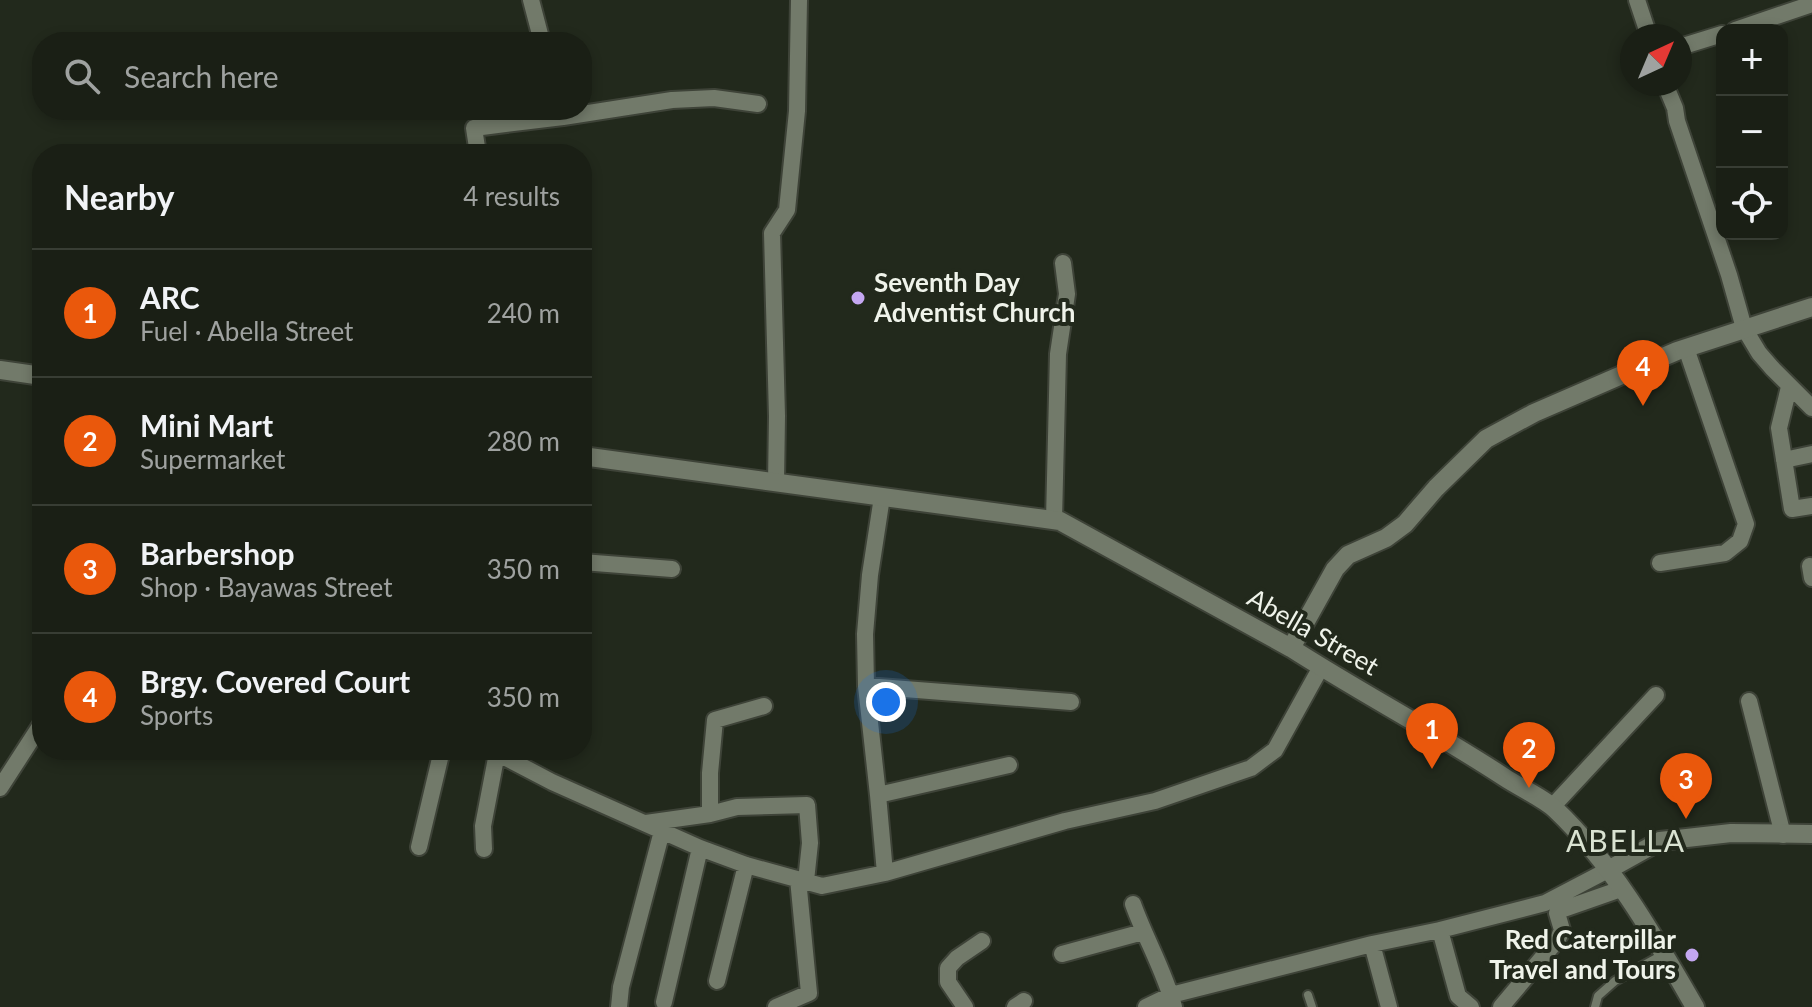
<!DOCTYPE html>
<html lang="en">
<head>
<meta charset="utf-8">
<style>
	body { margin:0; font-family:Lato,sans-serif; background:#23271e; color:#f1f3f6 }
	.controls { position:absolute; right:24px; top:24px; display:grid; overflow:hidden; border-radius:16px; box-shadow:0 4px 12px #0003 }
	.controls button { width:72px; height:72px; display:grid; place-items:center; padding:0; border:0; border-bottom:2px solid #383d34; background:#1a1f15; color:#f1f3f6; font:40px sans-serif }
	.compass { position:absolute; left:1620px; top:24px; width:72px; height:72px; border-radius:50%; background:#1a1f15; box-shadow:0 4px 12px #0003; rotate:44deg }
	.you { position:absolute; left:886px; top:702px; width:28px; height:28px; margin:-20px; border:6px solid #fff; border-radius:50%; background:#1a73e8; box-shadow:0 0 0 12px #1a73e833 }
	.badge { display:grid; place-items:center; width:52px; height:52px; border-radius:50%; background:#ea580c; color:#fff; font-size:26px; font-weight:700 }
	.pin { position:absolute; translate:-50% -66px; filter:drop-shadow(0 2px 4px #0008) }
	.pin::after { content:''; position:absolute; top:42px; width:28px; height:24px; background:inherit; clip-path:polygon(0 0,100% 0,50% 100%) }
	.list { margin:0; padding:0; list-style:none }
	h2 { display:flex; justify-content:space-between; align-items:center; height:104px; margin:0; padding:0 32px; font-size:34px }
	h2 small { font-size:26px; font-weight:400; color:#9fa2a0 }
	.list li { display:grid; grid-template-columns:52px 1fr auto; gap:24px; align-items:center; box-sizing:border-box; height:128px; padding:0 32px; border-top:2px solid #383d34 }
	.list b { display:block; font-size:30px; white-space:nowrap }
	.list p { margin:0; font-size:26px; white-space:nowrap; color:#9fa2a0 }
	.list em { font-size:26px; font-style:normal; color:#9fa2a0 }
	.icon { flex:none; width:44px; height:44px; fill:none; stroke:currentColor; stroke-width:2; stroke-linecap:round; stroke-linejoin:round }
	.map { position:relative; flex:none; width:1812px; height:1007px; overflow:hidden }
	.search { position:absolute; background:#1a1f15; box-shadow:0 4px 12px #0003; left:32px; top:32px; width:560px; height:88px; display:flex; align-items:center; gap:20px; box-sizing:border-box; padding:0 28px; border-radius:32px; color:#9fa2a0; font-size:30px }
	.panel { position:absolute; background:#1a1f15; box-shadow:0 4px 12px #0003; left:32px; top:144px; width:560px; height:616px; border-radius:32px }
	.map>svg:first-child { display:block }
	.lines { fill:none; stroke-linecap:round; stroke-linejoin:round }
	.service-casing { stroke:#3e4338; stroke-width:12 }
	.minor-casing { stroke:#3e4338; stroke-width:20 }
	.tertiary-casing { stroke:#3e4338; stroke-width:22 }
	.service { stroke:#727a6a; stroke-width:8 }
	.minor { stroke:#727a6a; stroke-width:16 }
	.tertiary { stroke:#727a6a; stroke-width:18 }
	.poi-dot { fill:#c4a7f1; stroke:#22291c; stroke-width:3 }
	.labels { text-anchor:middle; stroke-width:8; stroke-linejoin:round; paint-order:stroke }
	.poi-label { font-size:26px; font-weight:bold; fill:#eff3ea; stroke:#22291c; text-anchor:start }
	.street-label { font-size:26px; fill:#eff3ea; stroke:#22291c }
	.quarter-label { font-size:30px; letter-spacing:2px; fill:#dae3d2; stroke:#22291c }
</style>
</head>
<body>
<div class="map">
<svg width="1812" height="1007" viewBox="0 0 1812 1007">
	<rect width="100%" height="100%" fill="#22291c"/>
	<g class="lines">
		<defs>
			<path id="service" d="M1308 995 1312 1007
				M1595 1007 1598 996 1615 981 1664 954"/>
			<path id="minor" d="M531 0 542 42
				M1637 0 1649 36
				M1735 30 1812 4
				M1680 47 1722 34
				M1665 84 1675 108 1677 121 1729 275 1744 328 1759 353 1772 368 1812 408
				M563 117 672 100 714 98 758 104
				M478 154 474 128 563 117 561 110
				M1789 387 1779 428 1792 509 1812 506
				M1784 460 1812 454
				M776 483 777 416 772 233 787 210 797 111 799 0
				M882 497 870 575 865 634 866 686 878 795 885 873
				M1054 520 1058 354 1067 294 1063 263
				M582 562 672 569
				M1660 563 1725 553 1740 541 1746 524 1686 348
				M1810 566 1812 578
				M866 686 1071 702
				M1749 701 1783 835
				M491 750 552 782 700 848 746 865 822 886 885 873 1065 821 1155 801 1251 768 1275 750 1321 667
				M0 788 42 723
				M878 795 1009 765
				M1552 807 1656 695
				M710 814V773L715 720 764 706
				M646 823 710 814 737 807 807 805 810 843 806 881
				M419 847 442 750
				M484 849 483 826 497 753
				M1133 904C1145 938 1165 972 1174 1007
				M1440 930 1458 996 1471 1007
				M1372 944 1389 1007
				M1062 954 1143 932
				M717 981 746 865
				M664 1002 700 848
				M619 1007 621 987 662 831
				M776 1007 809 993 798 879
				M965 1007 948 982V968L957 958 982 941
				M1015 1007 1024 1001
				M1146 1007 1171 995 1372 944 1440 930 1545 903 1608 870
				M1501 1007 1558 939 1562 930 1557 913 1558 911 1621 889"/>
			<path id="tertiary" d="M0 370 42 376
				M582 456 1060 521 1291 648C1361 693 1434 731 1504 777 1519 787 1543 798 1555 809 1614 865 1655 938 1695 1007
				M1291 648 1335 569 1348 555 1386 538 1405 524 1436 488 1486 439 1534 413 1677 351 1812 307
				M1608 870 1660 841 1731 833 1812 834"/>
		</defs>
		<use href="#service" class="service-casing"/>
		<use href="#minor" class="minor-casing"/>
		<use href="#tertiary" class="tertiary-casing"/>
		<use href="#service" class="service"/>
		<use href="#minor" class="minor"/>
		<use href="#tertiary" class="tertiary"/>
	</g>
	<g class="poi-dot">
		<circle cx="858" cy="298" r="8"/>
		<circle cx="1692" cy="955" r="8"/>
	</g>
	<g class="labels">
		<g class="poi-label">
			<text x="874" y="292">Seventh Day<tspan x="874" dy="30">Adventist Church</tspan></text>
			<text x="1676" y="949" text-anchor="end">Red Caterpillar<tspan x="1676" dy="30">Travel and Tours</tspan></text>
		</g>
		<g class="street-label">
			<text transform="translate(1313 632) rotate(30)" y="9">Abella Street</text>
		</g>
		<g class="quarter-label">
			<text x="1626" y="852">ABELLA</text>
		</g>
	</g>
</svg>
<div class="controls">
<button>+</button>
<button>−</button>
<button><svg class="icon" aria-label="locate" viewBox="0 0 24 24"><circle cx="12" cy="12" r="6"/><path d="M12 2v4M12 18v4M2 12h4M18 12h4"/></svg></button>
</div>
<svg class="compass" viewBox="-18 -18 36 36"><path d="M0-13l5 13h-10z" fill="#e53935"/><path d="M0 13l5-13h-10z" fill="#9fa2a0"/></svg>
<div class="you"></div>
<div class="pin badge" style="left:1432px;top:769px">1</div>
<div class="pin badge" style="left:1529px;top:788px">2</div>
<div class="pin badge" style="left:1686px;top:819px">3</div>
<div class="pin badge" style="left:1643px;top:406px">4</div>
<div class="search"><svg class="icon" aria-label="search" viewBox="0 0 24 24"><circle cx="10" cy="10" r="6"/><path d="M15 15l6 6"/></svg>Search here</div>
<section class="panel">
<h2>Nearby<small>4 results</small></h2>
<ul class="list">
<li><span class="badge">1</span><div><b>ARC</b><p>Fuel · Abella Street</p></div><em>240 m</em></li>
<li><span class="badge">2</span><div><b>Mini Mart</b><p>Supermarket</p></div><em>280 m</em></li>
<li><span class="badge">3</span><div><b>Barbershop</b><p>Shop · Bayawas Street</p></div><em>350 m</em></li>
<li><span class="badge">4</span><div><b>Brgy. Covered Court</b><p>Sports</p></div><em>350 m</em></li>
</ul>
</section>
</div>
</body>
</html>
